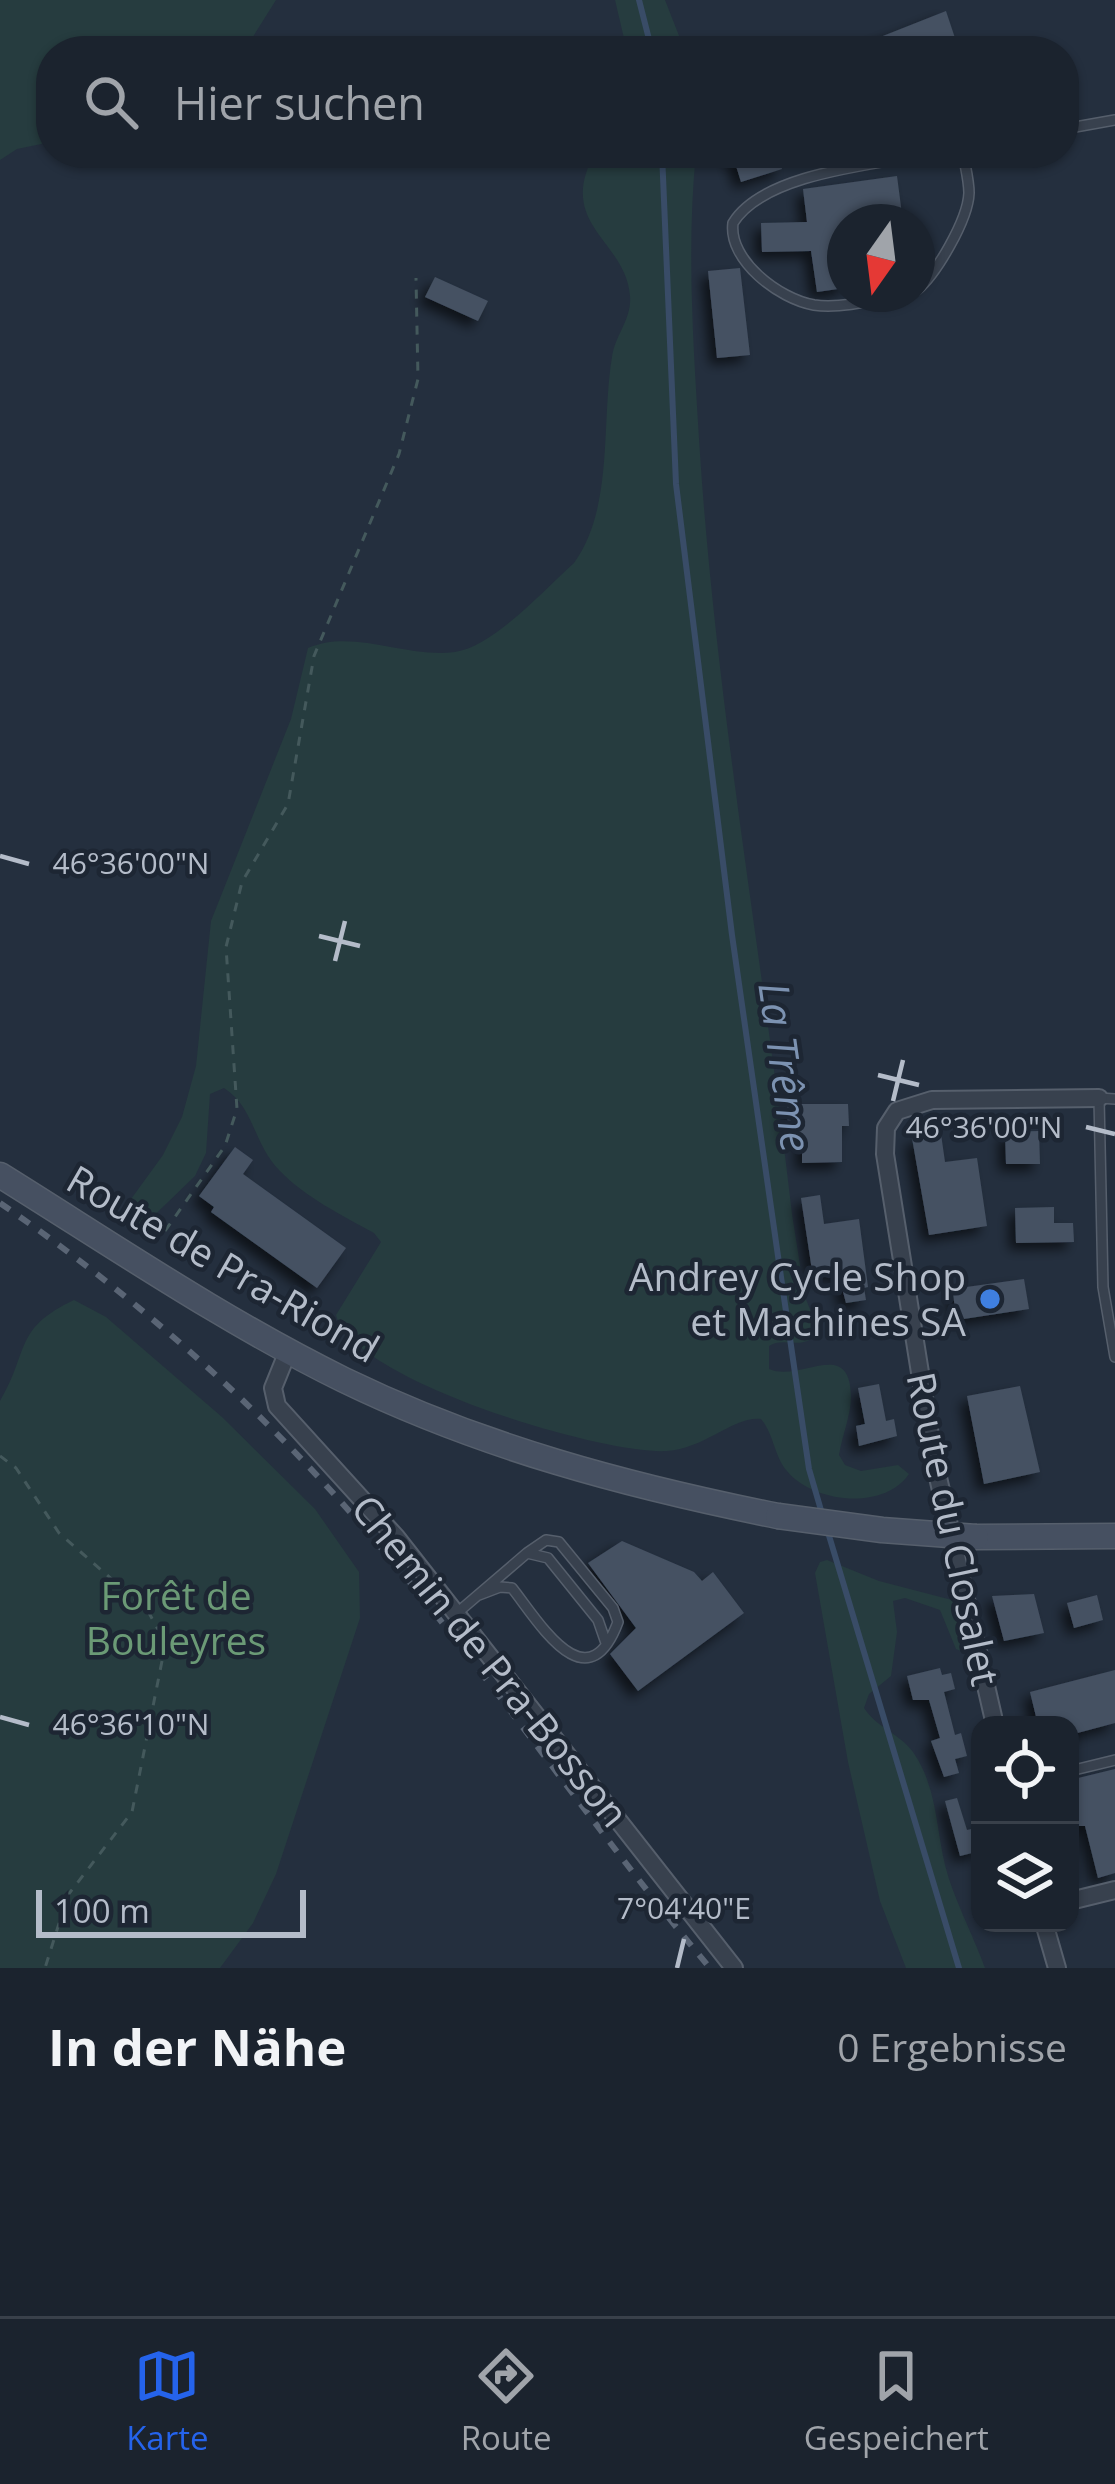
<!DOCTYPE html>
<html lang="de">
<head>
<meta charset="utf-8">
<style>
	body { margin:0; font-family:"Open Sans",sans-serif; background:#242b36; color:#f1f3f6 }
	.controls { position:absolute; right:36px; bottom:36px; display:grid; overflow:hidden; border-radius:24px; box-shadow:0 3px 9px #0004 }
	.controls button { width:108px; height:108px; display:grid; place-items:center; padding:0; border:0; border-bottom:3px solid #39404a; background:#1b232e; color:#f1f3f6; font:60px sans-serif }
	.compass { position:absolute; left:827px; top:204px; width:108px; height:108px; border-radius:50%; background:#1b232e; box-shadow:0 3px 9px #0004; rotate:194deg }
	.scale { position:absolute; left:36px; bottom:30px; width:270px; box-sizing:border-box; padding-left:12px; border:6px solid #b4bcc9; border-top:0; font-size:33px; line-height:42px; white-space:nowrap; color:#b4bcc9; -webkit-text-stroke:9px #1d2633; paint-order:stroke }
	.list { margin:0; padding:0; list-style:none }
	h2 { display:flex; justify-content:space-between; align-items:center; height:156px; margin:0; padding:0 48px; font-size:51px }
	h2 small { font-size:39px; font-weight:400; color:#a0a4aa }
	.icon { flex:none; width:66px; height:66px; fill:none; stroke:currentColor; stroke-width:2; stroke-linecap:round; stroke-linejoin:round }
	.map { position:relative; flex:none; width:1115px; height:1968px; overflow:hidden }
	.search { position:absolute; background:#1b232e; box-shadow:0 3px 9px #0004; left:36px; right:36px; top:36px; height:132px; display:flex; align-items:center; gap:30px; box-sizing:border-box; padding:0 42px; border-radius:48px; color:#a0a4aa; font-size:45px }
	.sheet { height:348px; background:#1b232e }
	nav { display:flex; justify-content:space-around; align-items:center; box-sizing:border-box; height:168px; border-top:3px solid #39404a; background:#1b232e; font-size:33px; color:#a0a4aa }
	nav a { display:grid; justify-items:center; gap:6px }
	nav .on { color:#2563eb }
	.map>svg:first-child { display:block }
	.green { fill:#263c3f }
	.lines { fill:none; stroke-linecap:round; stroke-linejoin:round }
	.stream { stroke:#394c67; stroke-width:6 }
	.building { fill:#455162; filter:url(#shadow) }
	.service-casing { stroke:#565f6c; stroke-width:12 }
	.minor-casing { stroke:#565f6c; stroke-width:20 }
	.secondary-casing { stroke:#565f6c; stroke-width:27 }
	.path { stroke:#44595c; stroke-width:3; stroke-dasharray:9 9; stroke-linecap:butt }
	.service { stroke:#38414e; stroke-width:9 }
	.minor { stroke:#38414e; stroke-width:16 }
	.secondary { stroke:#465061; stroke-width:24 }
	.rail { stroke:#5a6575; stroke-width:6; stroke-dasharray:12 12; stroke-linecap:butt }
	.secondary-bridge-casing { stroke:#565f6c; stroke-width:27; stroke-linecap:butt }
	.secondary-bridge { stroke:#465061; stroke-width:24 }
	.ticks { fill:none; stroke:#b4bcc9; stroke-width:4.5 }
	.shop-dot { fill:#3f7fe0; stroke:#1d2633; stroke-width:4.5 }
	.labels { text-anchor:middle; stroke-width:9; stroke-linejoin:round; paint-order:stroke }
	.street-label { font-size:39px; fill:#b4bcc9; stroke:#1d2633 }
	.poi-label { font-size:39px; fill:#b4bcc9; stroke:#1d2633; text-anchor:end }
	.park-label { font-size:39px; fill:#6b9a76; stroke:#1d2633 }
	.water-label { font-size:42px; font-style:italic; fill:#7c92b1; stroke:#1d2633 }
	.ticks-label { font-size:30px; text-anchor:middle; fill:#b4bcc9; stroke:#1d2633; stroke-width:9; stroke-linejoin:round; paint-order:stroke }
</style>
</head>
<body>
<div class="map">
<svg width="1115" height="1968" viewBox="0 0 1115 1968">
	<defs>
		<filter id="shadow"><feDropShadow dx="-7" dy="7" stdDeviation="6" flood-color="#0009"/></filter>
	</defs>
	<rect width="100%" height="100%" fill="#242f3e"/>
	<path class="green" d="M0 0H276L244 51H51V142L17 149 0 160Z
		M615 0H665L685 51H627Z
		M595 153H696C686 252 694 355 700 454 717 709 763 960 792 1214L805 1297 814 1319 811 1339C797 1348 782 1337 769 1346V1369C801 1383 850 1336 851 1397 851 1415 842 1436 839 1455L845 1465 861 1471 898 1465 909 1474C884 1511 813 1503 787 1471 774 1456 774 1434 761 1419 734 1416 704 1449 667 1451 604 1455 353 1381 336 1315L381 1242 374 1233C343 1216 305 1197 280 1171 253 1144 255 1108 224 1088L210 1094 206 1153 195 1176 139 1230 128 1227 126 1206 163 1155 182 1117 196 1066 211 921 291 719 308 648C353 628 408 659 455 652 494 646 544 590 574 563 614 508 601 422 612 357 615 335 632 319 630 296 626 240 555 225 595 153Z
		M74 1300 106 1317 222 1417 315 1509 359 1572 360 1618 276 1874 253 1923 220 1968H0V1401C30 1350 13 1329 74 1300Z
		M827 1560 879 1581 952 1600 960 1609 967 1642 961 1651 956 1649 940 1610 905 1598 893 1601 897 1632 891 1676 869 1694 864 1708C877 1728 899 1733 913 1752 940 1791 935 1836 949 1879 959 1909 974 1938 985 1968H906L880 1901 848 1762 815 1573 820 1562Z"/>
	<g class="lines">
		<path class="stream" d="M639 0 652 51
			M662 153 676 484 732 935 781 1277 809 1469 823 1517
			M827 1529 959 1968"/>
	</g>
	<path class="building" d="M946 11 956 41 925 51H845Z
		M732 153H777L782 169 741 182Z
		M897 176 903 222H845V288L817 292 811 251 762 252 761 223 807 222 803 189Z
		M740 268 750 355 717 358 708 271Z
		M435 277 488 301 478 321 425 297Z
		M787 1104H848L849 1126H842V1162L802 1163V1134H788Z
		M1039 1131 1040 1164H1006L1005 1132Z
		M941 1134 945 1162 977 1158 987 1226 929 1235 912 1138Z
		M235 1147 253 1160 243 1174 346 1248 317 1288 211 1212 214 1207 199 1196Z
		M820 1195 824 1224 859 1219 868 1287 864 1288 866 1300 846 1303 838 1273 813 1277 801 1198Z
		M1054 1207V1223H1073L1074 1242 1016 1243 1015 1208Z
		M1024 1279 1029 1309 957 1320 952 1289Z
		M879 1384 886 1421 894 1419 897 1436 859 1446 856 1426 865 1424 858 1388Z
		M1020 1386 1040 1472 984 1484 967 1396Z
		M622 1541 694 1572 702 1581 713 1572 744 1613 638 1691 610 1654 636 1628 588 1563Z
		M1034 1594 1044 1633 1004 1641 992 1596Z
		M1097 1595 1103 1620 1074 1628 1067 1603Z
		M940 1668 942 1675 951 1673 955 1689 944 1692 955 1735 961 1733 967 1756 955 1759 959 1773 944 1777 931 1741 940 1738 929 1700H913L907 1676Z
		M1115 1670V1723L1070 1735V1725H1038L1030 1692Z
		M1115 1769V1873L1098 1878 1085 1826H1070V1780Z
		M957 1798 967 1830 980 1827V1851L960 1856 945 1801Z"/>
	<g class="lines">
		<defs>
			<path id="service" d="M1064 129 1115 120
				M917 290C936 274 968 220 969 193 969 180 965 166 963 153
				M908 294C880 299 842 309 814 305 779 299 728 260 733 223 764 172 880 164 936 153
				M1115 1099 1099 1098 1103 1287 1115 1357
				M479 1595 500 1587 512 1588C539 1622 587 1705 618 1622L613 1608 559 1542 546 1540 527 1553
				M457 1613 527 1553 548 1558 598 1620 606 1643
				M1070 1771 1115 1760"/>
			<path id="minor" d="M288 1351 273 1388 277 1406 396 1537 734 1968
				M995 1725 934 1460 885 1154 886 1128 897 1111 932 1100 1099 1098
				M1070 1901 1115 1890
				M1044 1923 1057 1968"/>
			<path id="secondary" d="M0 1175C114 1246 224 1321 344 1380 482 1447 628 1486 778 1516
				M976 1537 1115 1536"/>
		</defs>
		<use href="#service" class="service-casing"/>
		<use href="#minor" class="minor-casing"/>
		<use href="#secondary" class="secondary-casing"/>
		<path class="path" d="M165 1231 225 1146 237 1109 226 947 242 882 288 804 314 656 399 454 418 379 416 278
			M0 1456 16 1468 59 1533 148 1611 162 1637 163 1656 132 1812 68 1895 45 1968"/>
		<use href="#service" class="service"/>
		<use href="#minor" class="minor"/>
		<use href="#secondary" class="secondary"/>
		<path class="rail" d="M0 1203C125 1289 241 1390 342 1503 474 1650 583 1817 710 1968"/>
		<defs>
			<path id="secondary-bridge" d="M778 1516 882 1530 976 1537"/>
		</defs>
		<use href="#secondary-bridge" class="secondary-bridge-casing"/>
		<use href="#secondary-bridge" class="secondary-bridge"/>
	</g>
	<path class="ticks" d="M0 856 29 864M319 936 360 946M335 961 345 921M878 1075 919 1085M893 1101 903 1060M1086 1127 1115 1134M0 1717 29 1725M677 1968 684 1939"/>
	<circle class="shop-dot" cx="990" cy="1299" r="12"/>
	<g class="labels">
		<g class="street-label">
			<text transform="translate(223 1264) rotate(30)" y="14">Route de Pra-Riond</text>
			<text transform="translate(953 1529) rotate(78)" y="14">Route du Closalet</text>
			<text transform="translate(490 1661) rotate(51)" y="14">Chemin de Pra-Bosson</text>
		</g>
		<g class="poi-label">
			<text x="966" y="1291">Andrey Cycle Shop<tspan x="966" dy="45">et Machines SA</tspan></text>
		</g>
		<g class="park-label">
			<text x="176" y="1610">Forêt de<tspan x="176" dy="45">Bouleyres</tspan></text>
		</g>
		<g class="water-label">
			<text transform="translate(785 1067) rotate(82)" y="15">La Trême</text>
		</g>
	</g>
	<g class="ticks-label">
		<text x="131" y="874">46°36'00"N</text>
		<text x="984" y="1138">46°36'00"N</text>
		<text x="131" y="1735">46°36'10"N</text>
		<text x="684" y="1919">7°04'40"E</text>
	</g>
</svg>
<div class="controls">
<button><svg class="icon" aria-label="locate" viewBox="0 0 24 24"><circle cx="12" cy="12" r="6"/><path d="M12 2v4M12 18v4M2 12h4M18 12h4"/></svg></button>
<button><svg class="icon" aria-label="layers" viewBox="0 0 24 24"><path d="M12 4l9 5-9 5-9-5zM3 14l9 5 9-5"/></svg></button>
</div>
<svg class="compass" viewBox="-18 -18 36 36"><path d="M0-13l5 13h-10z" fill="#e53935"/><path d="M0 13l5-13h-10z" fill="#a0a4aa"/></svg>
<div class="scale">100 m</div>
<div class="search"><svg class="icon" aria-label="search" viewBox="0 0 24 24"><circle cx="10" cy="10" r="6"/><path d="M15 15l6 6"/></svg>Hier suchen</div>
</div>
<section class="sheet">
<h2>In der Nähe<small>0 Ergebnisse</small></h2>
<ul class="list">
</ul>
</section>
<nav>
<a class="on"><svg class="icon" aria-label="map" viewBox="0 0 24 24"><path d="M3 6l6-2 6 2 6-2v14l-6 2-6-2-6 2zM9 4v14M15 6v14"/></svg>Karte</a>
<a><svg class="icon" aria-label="directions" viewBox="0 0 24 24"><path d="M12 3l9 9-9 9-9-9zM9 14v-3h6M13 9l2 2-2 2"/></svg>Route</a>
<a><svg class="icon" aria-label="saved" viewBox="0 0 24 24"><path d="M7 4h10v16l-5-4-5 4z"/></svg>Gespeichert</a>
</nav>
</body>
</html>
